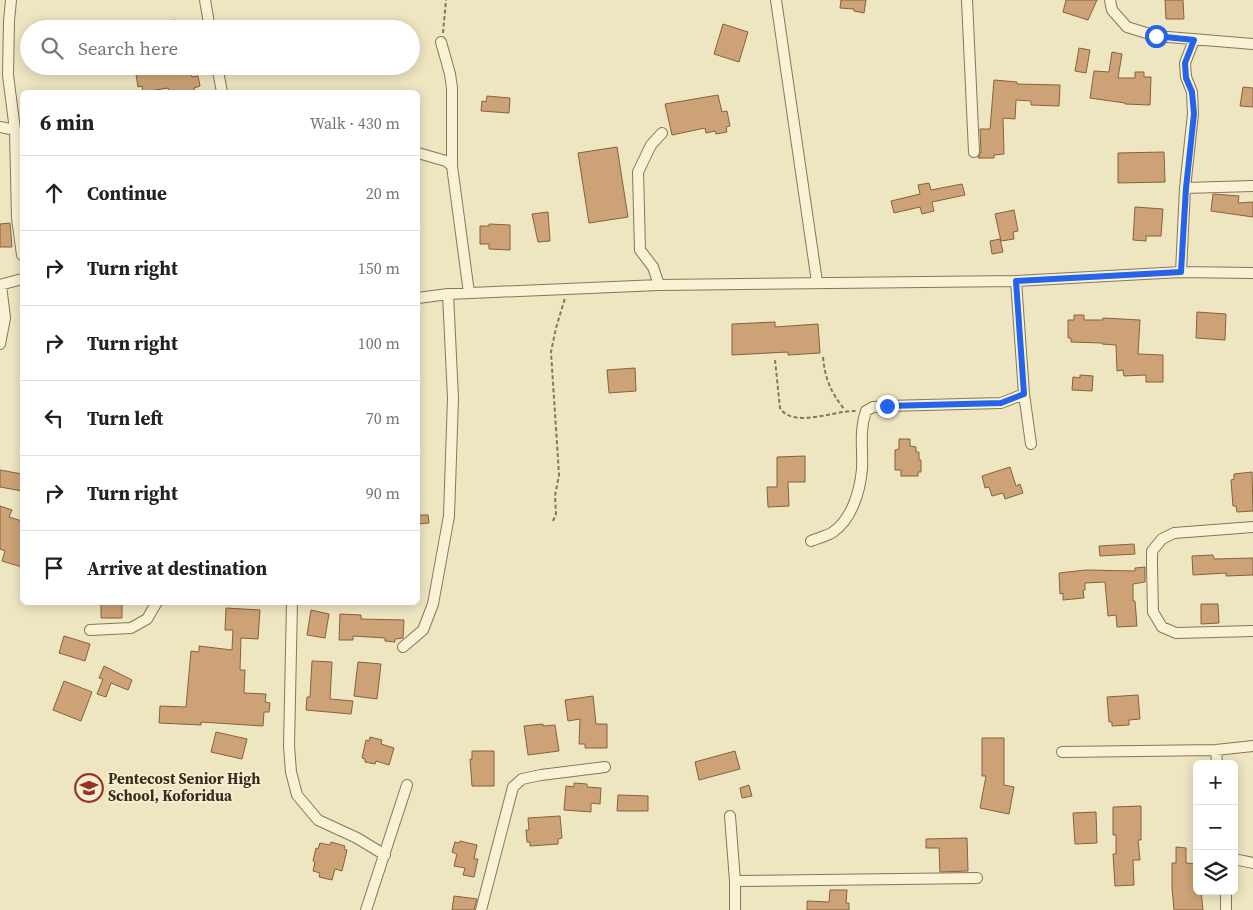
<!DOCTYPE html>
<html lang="en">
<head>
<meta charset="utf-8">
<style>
	body { margin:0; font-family:"Source Serif 4",serif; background:#f6f6f6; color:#222 }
	.controls { position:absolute; right:15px; bottom:15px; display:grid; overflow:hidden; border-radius:8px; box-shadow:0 2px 12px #0003 }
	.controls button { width:45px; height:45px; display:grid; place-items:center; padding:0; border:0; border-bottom:1px solid #e0e0e0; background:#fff; color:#222; font:25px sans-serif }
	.stop { position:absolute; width:15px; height:15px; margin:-11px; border:4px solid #2563eb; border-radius:50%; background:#fff }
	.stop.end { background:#2563eb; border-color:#fff; box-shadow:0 1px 5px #0008 }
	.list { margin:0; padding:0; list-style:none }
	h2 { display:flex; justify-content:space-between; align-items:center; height:65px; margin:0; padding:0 20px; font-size:21px }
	h2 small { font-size:16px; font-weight:400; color:#767676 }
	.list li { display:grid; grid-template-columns:32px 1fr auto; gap:15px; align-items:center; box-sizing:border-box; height:75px; padding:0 20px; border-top:1px solid #e0e0e0 }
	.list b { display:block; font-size:19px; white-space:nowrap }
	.list em { font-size:16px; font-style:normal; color:#767676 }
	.icon { flex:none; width:28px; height:28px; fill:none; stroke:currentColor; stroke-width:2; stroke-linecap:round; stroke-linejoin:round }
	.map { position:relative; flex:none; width:1253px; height:910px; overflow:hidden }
	.search { position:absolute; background:#fff; box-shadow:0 2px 12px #0003; left:20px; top:20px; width:400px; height:55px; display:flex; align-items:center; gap:12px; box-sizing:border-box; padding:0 18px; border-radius:28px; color:#767676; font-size:19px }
	.panel { position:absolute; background:#fff; box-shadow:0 2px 12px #0003; left:20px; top:90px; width:400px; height:515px; border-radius:8px }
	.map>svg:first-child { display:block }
	.building { fill:#cda276; stroke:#87613e }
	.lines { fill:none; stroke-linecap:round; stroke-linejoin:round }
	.street-casing { stroke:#877658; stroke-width:12 }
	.path { stroke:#877658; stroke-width:2; stroke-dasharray:4 2.5; stroke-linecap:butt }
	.street { stroke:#f9f1d4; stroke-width:10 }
	.route { stroke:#2563eb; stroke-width:6 }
	.labels { text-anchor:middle; stroke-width:4; stroke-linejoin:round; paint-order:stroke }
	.poi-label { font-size:15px; font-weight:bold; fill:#372c1d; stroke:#f5eed0; text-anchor:start }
</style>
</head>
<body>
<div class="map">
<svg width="1253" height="910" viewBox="0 0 1253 910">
	<rect width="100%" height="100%" fill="#eee5c1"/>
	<path class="building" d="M841 0H866L864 13 854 11V9L840 8Z
		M1066 0H1097L1088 20 1063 12Z
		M1165 0H1183L1184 19H1166Z
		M175 20 177 29H151V25Z
		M723 24 748 32 739 62 714 54Z
		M1079 48 1090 50 1086 73 1075 71Z
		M1112 52 1122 54 1118 78H1135V72H1144V77H1151L1150 105 1125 104V103L1090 98 1094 71 1109 72Z
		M138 66H154L155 74 190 67 192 77 198 76 200 86 194 88 195 92H169L168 88 143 92 142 86 138 87 135 68Z
		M994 80 1017 82V84L1060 85 1059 106 1031 105V101L1016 100 1015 119 1003 118 1004 154 994 155V158H978L981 152 980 129H990Z
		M1243 87 1253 88V107L1240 106Z
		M718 95 722 112 727 111 730 126 726 127 727 132 716 134 715 131 706 133 705 128 672 135 665 104Z
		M487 96 510 98 509 113 481 111 482 101 486 102Z
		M617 147 628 217 589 223 578 153Z
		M1164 152 1165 182 1118 183V153Z
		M929 183 931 190 962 184 965 195 932 202 934 211 922 214 920 207 894 213 891 201 920 194 918 185Z
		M1213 194 1239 196 1238 203 1253 202V217L1211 211Z
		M1135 207 1163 209 1161 236H1146V241L1133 240Z
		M1014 210 1018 231 1013 232 1014 239 1001 241 995 214Z
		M548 212 550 241 538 242 532 214Z
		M10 223 12 247H0V224Z
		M489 224 510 225V250L489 249V244H480V226H489Z
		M1000 239 1003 252 992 254 990 241Z
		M1197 312 1226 314 1225 340 1196 338Z
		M1074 315H1084V320H1103V318L1140 320 1138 354 1163 355V382H1146V375L1124 376 1123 370 1117 371 1116 345 1102 344V343L1071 342V338H1068V320H1074Z
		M775 322V327L818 324 820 353 788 355V352L732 355V324Z
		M635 368 636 391 609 393 607 370Z
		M1080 375 1093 376 1092 391 1072 390 1073 377 1080 378Z
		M899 439H910V446L916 447V452H919V460H921V472H918V476H901V470H895V450L899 449Z
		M805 456V482H788L789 506 768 507 767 487H777V457Z
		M1010 467 1016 486 1020 484 1023 493 1005 499 1003 493 992 496 989 487 985 488 982 476Z
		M0 470 22 474V491L0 487Z
		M1252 472 1253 511 1237 512 1236 506H1233L1231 480 1234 479V474Z
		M0 506 12 510 9 517 22 521V567L2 561 5 551 0 549Z
		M418 515H428L429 523 418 524Z
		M1134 544 1135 554 1100 556 1099 546Z
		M1213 555 1214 559 1253 558V575L1226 576V573L1193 575 1192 556Z
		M1145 567V582L1133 584V601H1135L1137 626 1117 627 1116 615 1108 616 1105 582 1085 583V590H1083L1084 598 1063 600V593L1060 594 1059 573 1086 570 1135 571V568Z
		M101 602H122V618H101Z
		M1201 604H1218L1219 623 1201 624Z
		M226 608 260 610 258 639 241 638 240 670H245L244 693 266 694 265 702 270 703 269 712H264L263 726 201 722V725L159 723 160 706 186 707 191 651 199 652V646L232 650 233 630H225Z
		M311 610 329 614 325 638 307 635Z
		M340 614 361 615V619L404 620 403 638 395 639V642L385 641V638L353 636V640H339Z
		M64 636 90 644 85 661 59 653Z
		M312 661 332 662 330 699 353 701 351 714 306 710 307 697H310Z
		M358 662 381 664 377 699 354 696Z
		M104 666 132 680 128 690 111 683 106 697 97 694 103 679 99 678Z
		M64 681 92 692 81 721 53 710Z
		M1138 695 1140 719 1129 720V725L1112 726V722H1109L1107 697Z
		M593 696 596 724H607V748H585V744H579L580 719 568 721 565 700Z
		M543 724V726L555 725 559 751 528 755 524 726Z
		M216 732 247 739 242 759 211 752Z
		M370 737 382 740 381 744 394 748 389 765 376 761 375 764 365 762V759L362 758 366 740 369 741Z
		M982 738H1004V785L1014 787 1009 814 980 808 986 776H982Z
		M472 751H494V786H472L470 759H472Z
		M735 751 740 769 699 780 695 762Z
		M574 783 587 784V787L601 788 600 804 591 803V812L564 810 566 786 574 787Z
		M749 785 752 796 742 798 740 788Z
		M618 795 648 796V811H617Z
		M1141 806V840H1138L1140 860H1133L1134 885 1115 886 1113 854H1116V835H1113V807Z
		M1096 812 1097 843 1075 844 1073 813Z
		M560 816 562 838 558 839V844L530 846V842H527L526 830H529L528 818Z
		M967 838 968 871 940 872 939 848H926V839Z
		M460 841 477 845 474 859H478L474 877 463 875 465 868 454 866 457 854 452 852 455 842 459 843Z
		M331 842 345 846 344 849 347 850 342 871 335 869 332 880 319 877 320 873 313 871 315 862 313 861 316 848 318 849 320 843 330 845Z
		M1176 847 1186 848V863L1197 864V891H1201L1203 910H1174L1172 888V863H1176Z
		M830 890H847L846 903H849V910H807V901L829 902Z
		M454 896 477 899 474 910H452Z"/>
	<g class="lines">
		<defs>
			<path id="street" d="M11 0 9 21 8 75 15 130 17 218 22 255
				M205 0 210 29
				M776 0 817 282
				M967 0 974 152
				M1110 0 1112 10 1127 27 1156 36 1253 44
				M441 42 450 74 452 88V166
				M217 66 222 92
				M0 127 15 130
				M418 153 446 161 452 166 469 293
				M1185 188 1253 186
				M1181 272 1185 188 1193 114 1192 92 1186 77 1185 63 1194 40
				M1016 281 1024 394 1031 444
				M0 285 22 279
				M659 285 653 267 640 250 638 172 651 145 662 133
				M418 298 448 294 659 285 1016 281 1181 272 1253 273
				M0 344 5 318 1 285
				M1253 527 1174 533 1162 539 1152 551V566L1153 612 1162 627 1176 633 1253 631
				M811 541C818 538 827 536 833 532 852 519 860 491 862 469 863 449 859 431 866 411L873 407 887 406 1001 403 1024 394
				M292 602 289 746 291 772 297 795 318 820 357 838 385 855
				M90 630 131 628 147 619 157 602
				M403 647 423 630 433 604 449 516 453 398 448 294
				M1216 750 1217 764
				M1062 752 1216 750 1253 746
				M730 816 735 881V910
				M1234 859 1253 863
				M735 881 977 878
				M1226 891V910
				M366 910 407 785
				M481 910 513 787 522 779 541 775 605 767"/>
		</defs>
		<use href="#street" class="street-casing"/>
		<path class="path" d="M443 33 446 0
			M823 357C825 379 831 393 845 410
			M775 360 780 408C793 429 835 410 856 411
			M553 521 556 514 555 496 559 475 551 352 556 328 565 298"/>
		<use href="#street" class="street"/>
	</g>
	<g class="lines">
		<path class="route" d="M887 406 1001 403 1024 394 1016 281 1181 272 1186 188 1194 114 1192 92 1186 78 1185 63 1194 40 1156 36"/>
	</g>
	<defs>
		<symbol id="school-ring" viewBox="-11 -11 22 22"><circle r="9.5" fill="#f5eed0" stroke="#973128" stroke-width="1.5"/><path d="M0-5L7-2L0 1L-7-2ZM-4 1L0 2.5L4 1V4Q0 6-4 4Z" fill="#973128"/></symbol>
	</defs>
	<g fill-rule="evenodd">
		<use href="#school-ring" x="73" y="772" width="32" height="32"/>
	</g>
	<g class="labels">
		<g class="poi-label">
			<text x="108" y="784">Pentecost Senior High<tspan x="108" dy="17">School, Koforidua</tspan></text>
		</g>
	</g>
</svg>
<div class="controls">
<button>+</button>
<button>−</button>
<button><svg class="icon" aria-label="layers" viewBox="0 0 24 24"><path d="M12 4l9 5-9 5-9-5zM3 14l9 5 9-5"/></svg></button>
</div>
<div class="stop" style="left:1156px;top:36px"></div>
<div class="stop end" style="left:887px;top:406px"></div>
<div class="search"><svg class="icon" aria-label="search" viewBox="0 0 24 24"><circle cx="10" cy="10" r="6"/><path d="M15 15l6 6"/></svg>Search here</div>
<section class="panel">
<h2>6 min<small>Walk · 430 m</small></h2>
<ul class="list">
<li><svg class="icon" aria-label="ahead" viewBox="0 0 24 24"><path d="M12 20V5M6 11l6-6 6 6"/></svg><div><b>Continue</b></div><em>20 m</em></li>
<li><svg class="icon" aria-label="right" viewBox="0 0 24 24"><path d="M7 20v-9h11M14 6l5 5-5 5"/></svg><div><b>Turn right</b></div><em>150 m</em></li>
<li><svg class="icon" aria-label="right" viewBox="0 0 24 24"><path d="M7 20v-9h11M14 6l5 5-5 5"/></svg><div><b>Turn right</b></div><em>100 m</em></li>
<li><svg class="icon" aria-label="left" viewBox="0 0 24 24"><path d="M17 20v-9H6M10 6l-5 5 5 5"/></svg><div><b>Turn left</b></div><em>70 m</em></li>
<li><svg class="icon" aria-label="right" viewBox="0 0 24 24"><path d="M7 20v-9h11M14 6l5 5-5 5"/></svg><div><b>Turn right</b></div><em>90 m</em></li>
<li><svg class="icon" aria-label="arrive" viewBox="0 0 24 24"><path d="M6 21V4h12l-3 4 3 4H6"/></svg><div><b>Arrive at destination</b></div></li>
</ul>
</section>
</div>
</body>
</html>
